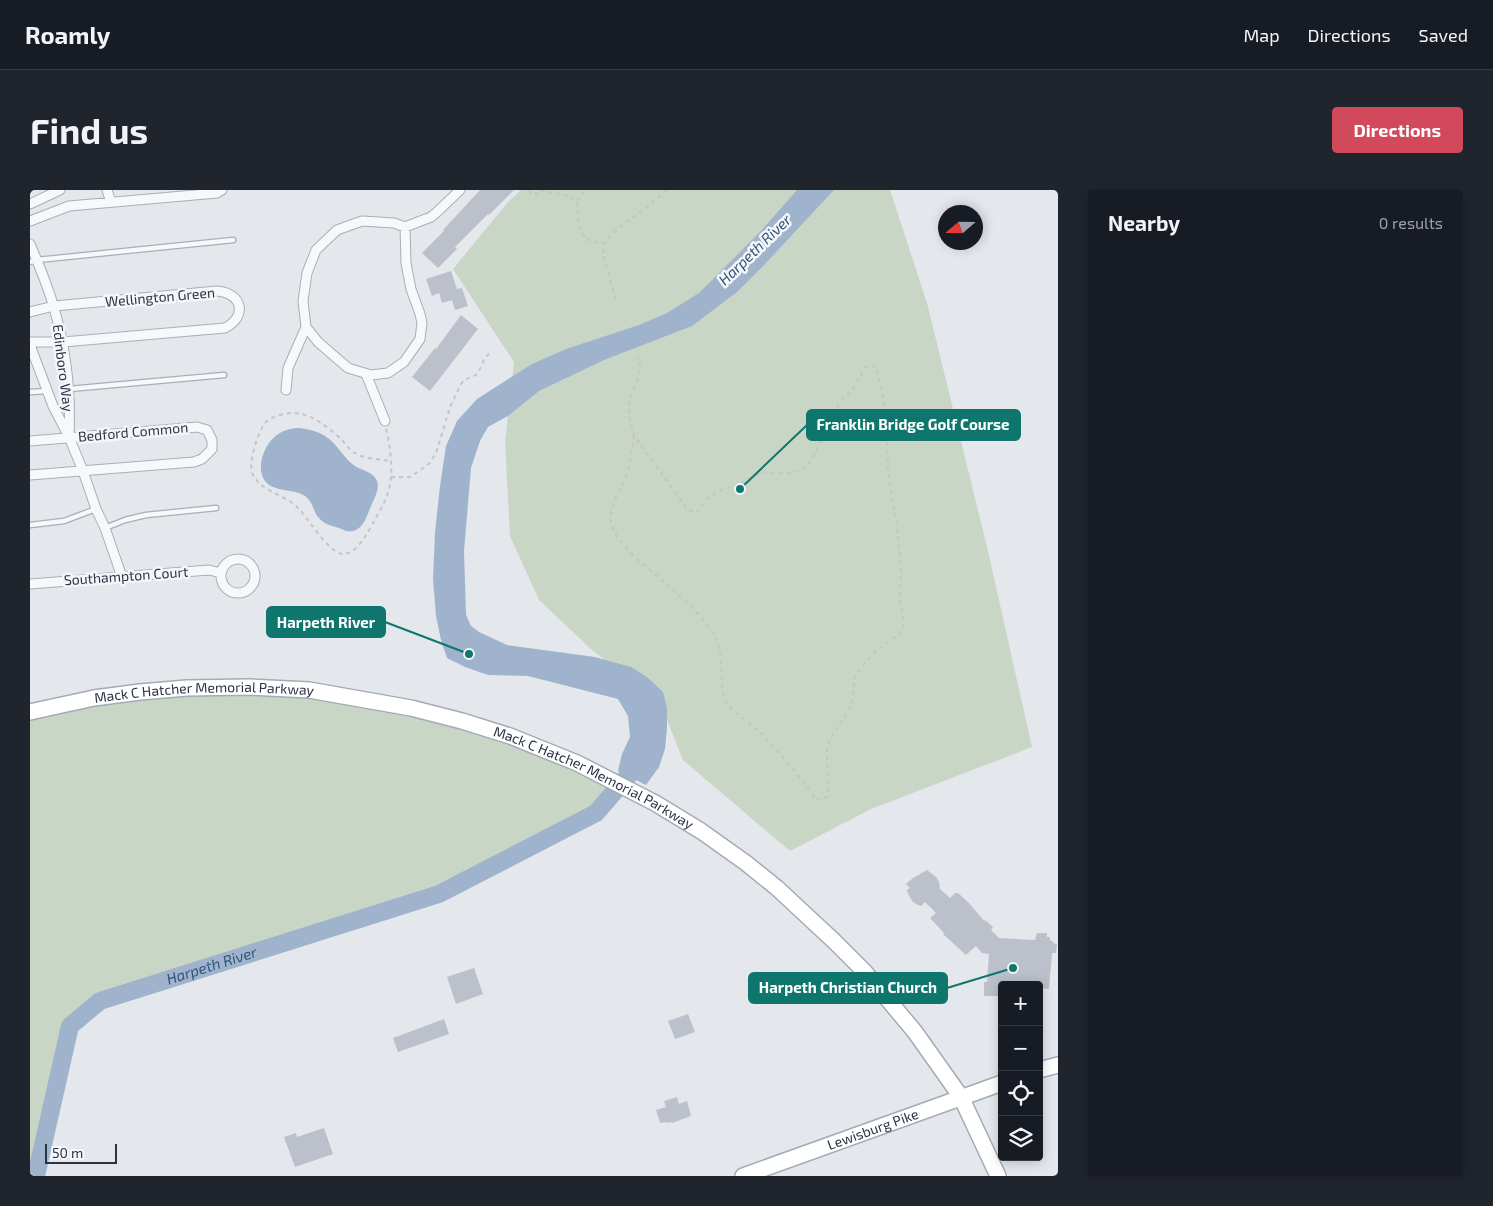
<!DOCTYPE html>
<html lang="en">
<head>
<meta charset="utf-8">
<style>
	body { margin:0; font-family:"Exo 2",sans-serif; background:#20242c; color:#f1f3f6 }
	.controls { position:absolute; right:15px; bottom:15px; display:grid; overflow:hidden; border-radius:5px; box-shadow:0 2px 12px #0003 }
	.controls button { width:45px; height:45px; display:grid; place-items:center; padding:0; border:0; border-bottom:1px solid #363941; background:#171b24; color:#f1f3f6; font:25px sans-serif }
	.compass { position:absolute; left:908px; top:15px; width:45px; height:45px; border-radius:50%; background:#171b24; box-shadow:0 2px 12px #0003; rotate:250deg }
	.scale { position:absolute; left:15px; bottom:12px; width:72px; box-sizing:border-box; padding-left:5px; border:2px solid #2b3445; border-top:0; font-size:14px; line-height:18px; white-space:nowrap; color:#2b3445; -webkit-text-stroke:4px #f4f6f9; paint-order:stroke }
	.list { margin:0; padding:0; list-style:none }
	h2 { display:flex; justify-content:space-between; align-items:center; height:65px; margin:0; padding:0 20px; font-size:21px }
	h2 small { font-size:16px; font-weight:400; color:#9ea1a6 }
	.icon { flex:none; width:28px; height:28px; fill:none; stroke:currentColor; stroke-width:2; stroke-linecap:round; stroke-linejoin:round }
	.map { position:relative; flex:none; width:1028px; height:986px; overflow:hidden; border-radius:5px }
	header { display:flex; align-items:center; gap:30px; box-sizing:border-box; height:70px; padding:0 25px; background:#171b24; border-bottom:1px solid #363941 }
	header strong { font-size:24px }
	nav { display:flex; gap:28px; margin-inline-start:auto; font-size:18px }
	.intro { display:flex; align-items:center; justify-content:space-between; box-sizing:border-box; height:120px; padding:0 30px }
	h1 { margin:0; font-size:35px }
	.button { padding:12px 22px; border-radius:5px; background:#d1495b; color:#fff; font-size:18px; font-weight:700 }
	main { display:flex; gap:30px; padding:0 30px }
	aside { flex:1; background:#171b24; border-radius:5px; box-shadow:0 2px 12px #0003 }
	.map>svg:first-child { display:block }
	.green { fill:#c9d6c5 }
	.water { fill:#9fb4cc }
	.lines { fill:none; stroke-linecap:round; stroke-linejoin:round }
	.river { stroke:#9fb4cc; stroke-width:18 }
	.building { fill:#bbc0ca }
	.lane-casing { stroke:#a9aeb7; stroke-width:7 }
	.street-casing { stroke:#a9aeb7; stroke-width:11 }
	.primary-casing { stroke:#a3abb8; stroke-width:18 }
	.path { stroke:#c2c5cb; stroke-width:2; stroke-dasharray:4 4; stroke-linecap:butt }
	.lane { stroke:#f7f8fa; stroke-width:4.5 }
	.street { stroke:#f7f8fa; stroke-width:9 }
	.primary { stroke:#fff; stroke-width:15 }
	.labels { text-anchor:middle; stroke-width:5; stroke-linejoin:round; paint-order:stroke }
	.street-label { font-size:14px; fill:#2b3445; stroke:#f4f6f9 }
	.water-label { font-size:15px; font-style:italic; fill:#34527a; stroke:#f4f6f9 }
	.leader { fill:none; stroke:#0f766e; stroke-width:2 }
	.callout-dot { fill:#0f766e; stroke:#f4f6f9; stroke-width:2 }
	.callout { fill:#0f766e; stroke:#0f766e; stroke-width:2 }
	.callout-label { font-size:15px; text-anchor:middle; font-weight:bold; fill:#fff }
</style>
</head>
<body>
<header>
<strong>Roamly</strong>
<nav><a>Map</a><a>Directions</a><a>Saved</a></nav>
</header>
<div class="intro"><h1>Find us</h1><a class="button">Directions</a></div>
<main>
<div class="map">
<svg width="1028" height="986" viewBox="0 0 1028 986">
	<rect width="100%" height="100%" fill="#e4e7ec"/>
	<path class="green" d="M491 0H860L897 113 958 361 1002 557 841 619 760 661 653 570 630 512 562 460 509 410 480 346 475 252 484 172 423 79 478 12Z
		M219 497 432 531 588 594 566 623 409 704 70 811 40 836 6 986H0V522Z"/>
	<path class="water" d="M767 0H804L734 75 707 102 662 136 574 170 509 201 478 226 458 237 450 251 441 278 434 361 436 425 441 436 449 442 477 455 565 467 601 477 617 487 633 502 637 518V538L635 559 629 577 616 595 588 581 592 564 600 547 598 526 588 509 498 486 458 485 435 477 417 468 411 450 406 426 403 389 405 342 410 296 416 256 427 231 447 209 502 174 536 159 609 135 637 123 669 103 730 42Z
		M269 238C278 239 287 241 295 246 307 253 313 268 325 276 331 280 344 282 347 291 350 299 344 309 341 316 336 328 332 344 316 341 308 336 296 337 289 328 282 321 285 314 275 306 261 297 238 304 232 285 229 275 232 265 237 256 244 244 256 238 269 238Z"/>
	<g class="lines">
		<path class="river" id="s1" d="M6 986 40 836 70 811 409 704 566 623 610 572 611 568"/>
	</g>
	<path class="building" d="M450 0H484L459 25 458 24 425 57 427 59 408 78 392 63 414 41 413 40Z
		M421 81 427 99 432 98 438 116 425 120 422 110 412 113 409 103 402 106 396 89Z
		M431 125 448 139 400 201 382 187 405 158 406 159Z
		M897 680 907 688 909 692 910 697 909 698 920 708 925 703H928L939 713 954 731 955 730 963 737 961 740 969 748 1005 750 1007 743H1017V747H1020V751H1023V753L1027 754 1026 763H1022L1019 799 1009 798V795H972V806H954V792H957L959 764 952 763 946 756 936 765 913 744 914 743 900 728 906 723 895 712 891 716 888 715 883 712 879 706 877 700 880 698 876 694 883 688Z
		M444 778 453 804 426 814 417 787Z
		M658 824 665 842 645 849 638 831Z
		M414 829 419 844 368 862 363 848Z
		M647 907 649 914 657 911 661 926 642 933 641 932 637 933 636 932 630 933 626 920 636 917 634 911Z
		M294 938 303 964 265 977 254 947 266 943 267 947Z"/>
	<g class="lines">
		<defs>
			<path id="lane" d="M0 72 7 70 203 50
				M39 199 194 185
				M0 202 18 201
				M0 335 34 331 66 319
				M75 338 95 330 116 325 186 318"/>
			<path id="street" d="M77 0 81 12
				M0 14 30 0
				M0 31 39 16 187 3 192 0
				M375 37 376 73 381 99 390 124 392 133 390 149 374 172 358 183 341 185 318 178 288 152 276 137 273 111 277 83 286 60 307 40 332 31 364 33 375 37 401 27 407 22 430 0
				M0 54C9 75 18 96 24 118 36 159 41 204 39 247
				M0 122 24 116 187 101C212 103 218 126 195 138L33 152H0
				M0 155 23 216 39 247 53 281 66 319 75 338 92 387
				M336 184 355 231
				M256 200 258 178 276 137
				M0 251 167 237 177 240 182 250V259L172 269 164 272 0 285
				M191 386a17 17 0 1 1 34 0a17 17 0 1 1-34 0Z
				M0 394 179 380 191 383"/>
			<g id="primary">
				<path id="s2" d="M0 522 64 508 110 502 157 498 219 497 279 500 381 518 432 531 480 546 547 573 625 613 671 641 716 673 747 698 805 752 834 781 885 842 931 907 968 986"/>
				<path d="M1009 880 1028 875"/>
				<path id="s3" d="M713 986 972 893"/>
			</g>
		</defs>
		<use href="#lane" class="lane-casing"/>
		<use href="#street" class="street-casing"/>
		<use href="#primary" class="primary-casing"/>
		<path class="path" d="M500 0V3L502 5 512 1
			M510 0 539 6 547 11C549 33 545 52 574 53
			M547 11 555 0
			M586 109 573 65 574 53 591 36 617 17 637 0
			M356 239C360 255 364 282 359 299 356 311 349 322 343 333 337 343 327 365 312 364 298 362 278 328 268 318 255 304 233 303 223 285 217 274 228 241 236 232 242 226 253 224 261 223 281 222 299 238 313 251 316 255 319 259 323 262 334 269 348 269 360 271
			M604 245C602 258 601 270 598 282 592 299 579 313 581 332 583 352 621 380 635 393 647 404 660 415 671 427 691 449 690 462 692 490 692 496 693 506 696 512 704 524 722 534 733 545 752 565 770 587 786 609L791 610 798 606 797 560 799 551 822 515 825 486 836 472 847 460 868 445 873 440 874 434 870 411 871 377 866 329 858 283 857 234 852 201 847 181 844 176 835 177 825 196 810 212 800 229 785 264 778 275 772 280 763 283 732 282 708 295 693 299 679 307 667 322 663 323 654 315 604 245C601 235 598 224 599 213 602 196 616 183 607 167
			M361 287H380L395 277 401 272 407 260 420 217 431 194 434 190 446 185 449 181 454 170 461 161"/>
		<use href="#lane" class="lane"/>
		<use href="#street" class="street"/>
		<use href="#primary" class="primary"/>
	</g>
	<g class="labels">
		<g class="street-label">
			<text transform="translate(130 107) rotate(-5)" y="5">Wellington Green</text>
			<text transform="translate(33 178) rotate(83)" y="5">Edinboro Way</text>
			<text transform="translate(103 242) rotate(-5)" y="5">Bedford Common</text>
			<text transform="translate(96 386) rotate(-4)" y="5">Southampton Court</text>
			<text dy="5" stroke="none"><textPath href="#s2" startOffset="176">Mack C Hatcher Memorial Parkway</textPath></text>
			<text dy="5" stroke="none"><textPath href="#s2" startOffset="581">Mack C Hatcher Memorial Parkway</textPath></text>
			<text dy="5" stroke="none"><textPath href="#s3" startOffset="138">Lewisburg Pike</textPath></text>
		</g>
		<g class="water-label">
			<text transform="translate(725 60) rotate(-44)" y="5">Harpeth River</text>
			<text dy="5" stroke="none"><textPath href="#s1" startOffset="310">Harpeth River</textPath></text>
		</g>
	</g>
	<path class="leader" d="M710 299L777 235M439 464L355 432M983 778L917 798"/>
	<g class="callout-dot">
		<circle cx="710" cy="299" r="5"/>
		<circle cx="439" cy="464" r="5"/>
		<circle cx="983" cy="778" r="5"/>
	</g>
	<g class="callout">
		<rect x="777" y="220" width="213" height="30" rx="5"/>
		<rect x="237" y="417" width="118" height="30" rx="5"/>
		<rect x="719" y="783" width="198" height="30" rx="5"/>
	</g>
	<g class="callout-label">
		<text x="883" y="240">Franklin Bridge Golf Course</text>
		<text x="296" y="438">Harpeth River</text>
		<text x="818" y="803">Harpeth Christian Church</text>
	</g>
</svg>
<div class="controls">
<button>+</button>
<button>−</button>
<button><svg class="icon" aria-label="locate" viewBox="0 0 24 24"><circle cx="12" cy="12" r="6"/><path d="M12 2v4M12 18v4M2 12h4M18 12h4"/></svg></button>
<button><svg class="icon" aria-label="layers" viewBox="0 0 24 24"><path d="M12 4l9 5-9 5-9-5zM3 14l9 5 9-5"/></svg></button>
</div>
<svg class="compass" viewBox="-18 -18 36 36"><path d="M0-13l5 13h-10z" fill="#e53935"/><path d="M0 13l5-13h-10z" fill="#9ea1a6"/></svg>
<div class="scale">50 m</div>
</div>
<aside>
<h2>Nearby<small>0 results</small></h2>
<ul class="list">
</ul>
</aside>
</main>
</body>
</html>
